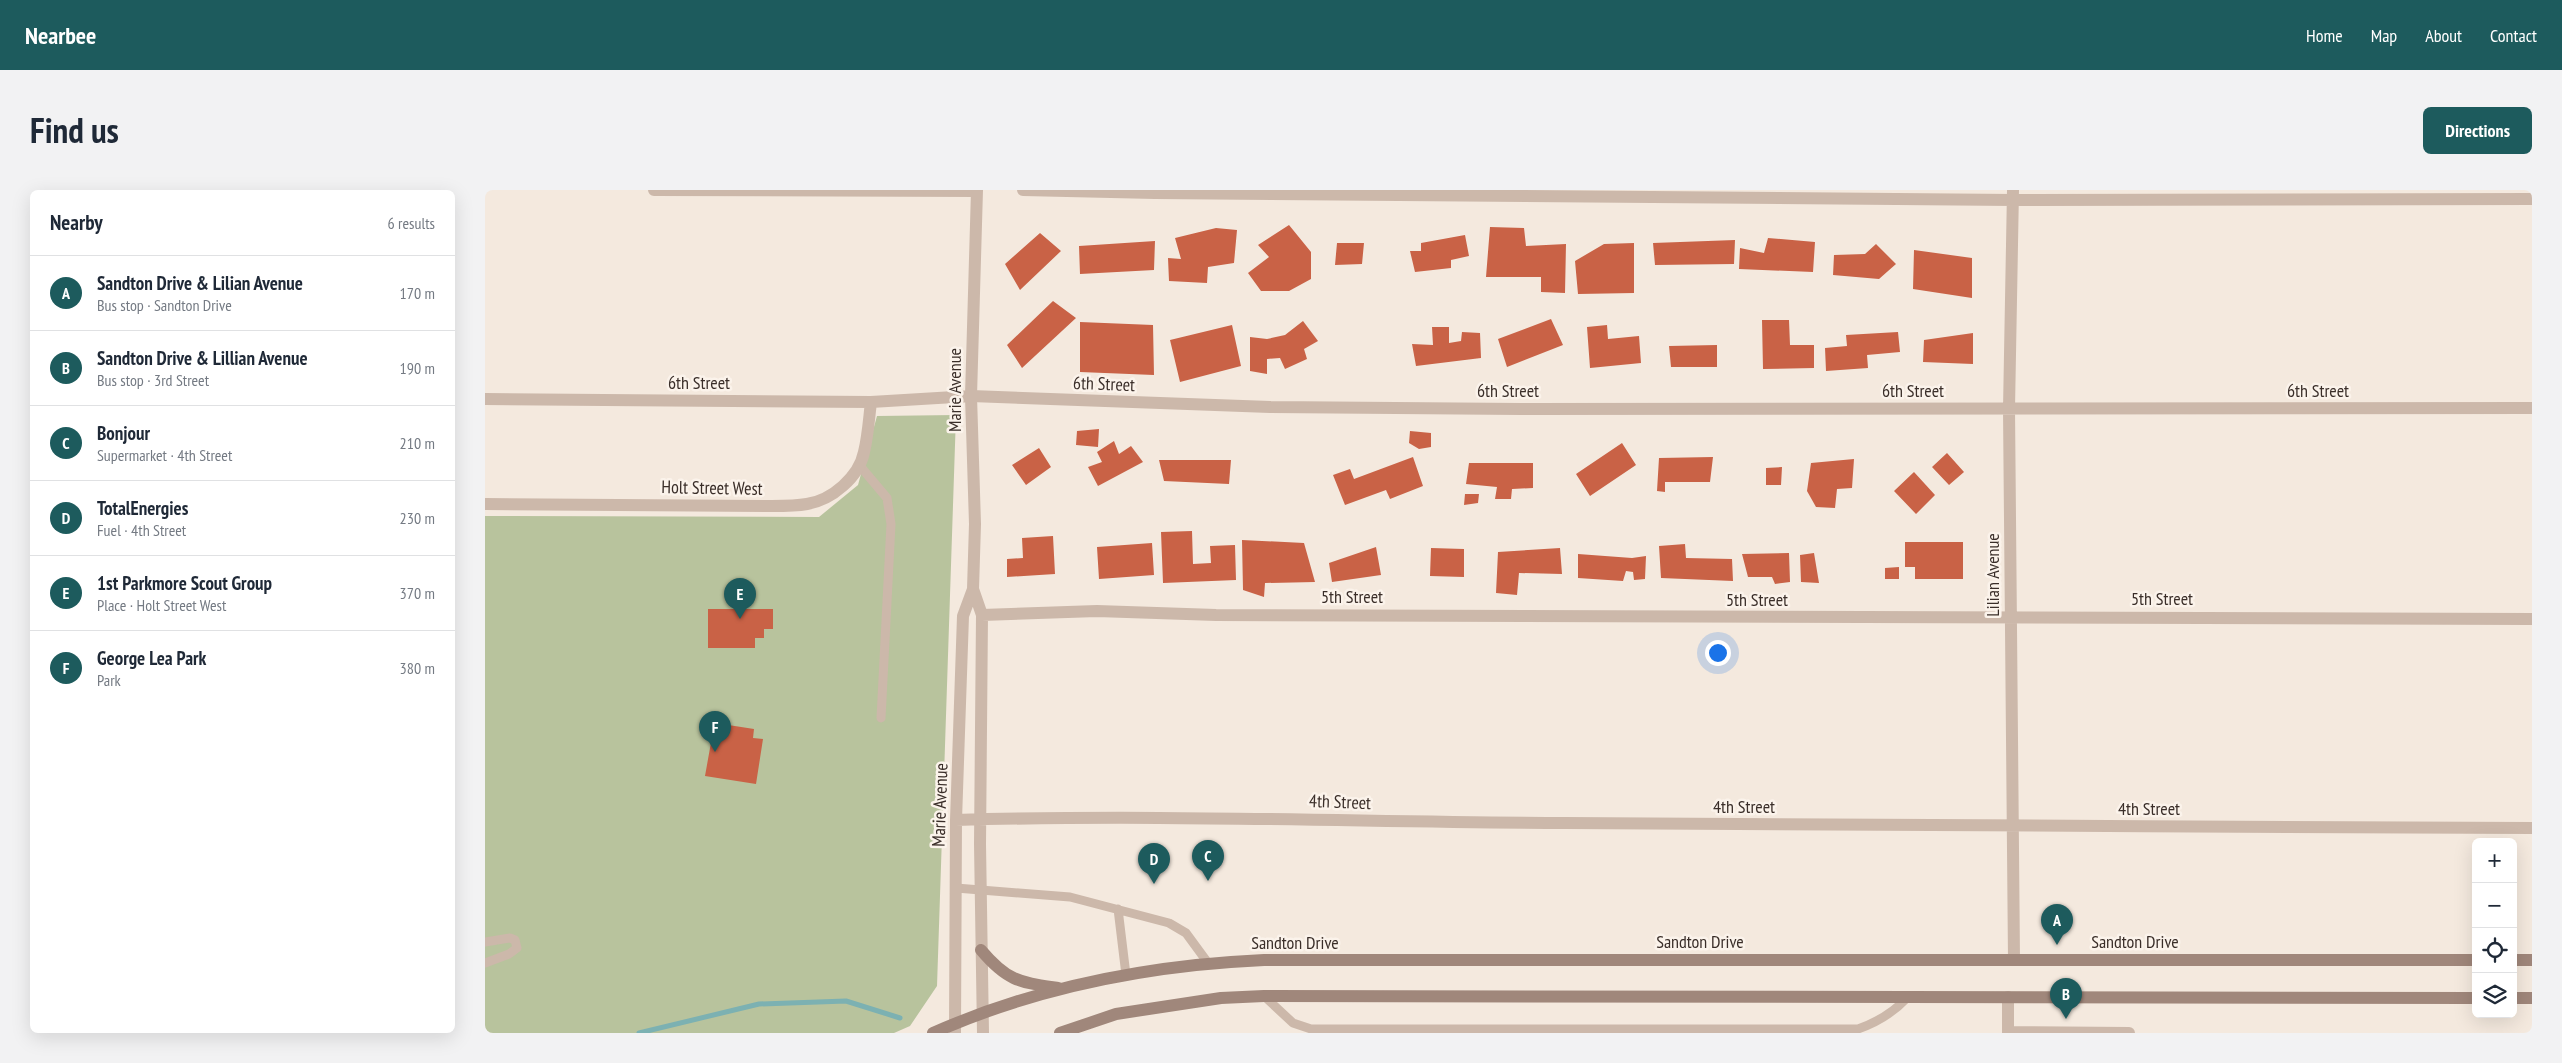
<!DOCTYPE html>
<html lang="en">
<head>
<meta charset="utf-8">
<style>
	body { margin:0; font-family:"PT Sans Narrow",sans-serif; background:#f2f2f3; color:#1f2937 }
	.controls { position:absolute; right:15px; bottom:15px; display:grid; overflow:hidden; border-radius:8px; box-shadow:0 5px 20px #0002 }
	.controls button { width:45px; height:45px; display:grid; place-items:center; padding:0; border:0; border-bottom:1px solid #e0e1e3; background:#fff; color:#1f2937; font:25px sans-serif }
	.you { position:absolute; left:1232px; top:462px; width:18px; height:18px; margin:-12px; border:4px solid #fff; border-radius:50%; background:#1a73e8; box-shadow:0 0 0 8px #1a73e833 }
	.badge { display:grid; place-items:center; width:32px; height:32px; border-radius:50%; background:#1d5b5d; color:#fff; font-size:16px; font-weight:700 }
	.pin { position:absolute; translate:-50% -41px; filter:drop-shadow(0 1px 2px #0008) }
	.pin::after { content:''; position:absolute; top:26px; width:18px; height:15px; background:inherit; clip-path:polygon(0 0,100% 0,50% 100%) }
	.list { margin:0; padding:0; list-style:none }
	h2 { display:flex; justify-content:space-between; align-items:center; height:65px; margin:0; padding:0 20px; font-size:21px }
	h2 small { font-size:16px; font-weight:400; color:#747a83 }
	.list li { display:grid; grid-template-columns:32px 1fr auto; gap:15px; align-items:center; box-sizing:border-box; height:75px; padding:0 20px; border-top:1px solid #e0e1e3 }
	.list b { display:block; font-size:19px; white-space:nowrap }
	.list p { margin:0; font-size:16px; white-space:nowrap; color:#747a83 }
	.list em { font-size:16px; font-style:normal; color:#747a83 }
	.icon { flex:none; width:28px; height:28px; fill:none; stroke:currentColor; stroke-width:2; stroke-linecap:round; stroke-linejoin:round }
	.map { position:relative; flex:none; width:2047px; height:843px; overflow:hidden; border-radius:8px }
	header { display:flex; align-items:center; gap:30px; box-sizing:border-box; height:70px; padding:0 25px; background:#1d5b5d; color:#fff }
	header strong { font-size:24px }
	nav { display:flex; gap:28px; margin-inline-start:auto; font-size:18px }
	.intro { display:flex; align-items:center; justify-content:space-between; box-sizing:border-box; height:120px; padding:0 30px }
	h1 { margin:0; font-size:35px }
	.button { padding:12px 22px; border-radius:8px; background:#1d5b5d; color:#fff; font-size:18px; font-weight:700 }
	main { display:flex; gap:30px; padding:0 30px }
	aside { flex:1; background:#fff; border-radius:8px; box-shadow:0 5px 20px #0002 }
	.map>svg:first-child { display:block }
	.green { fill:#b8c39d }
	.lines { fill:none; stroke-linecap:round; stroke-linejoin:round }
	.stream { stroke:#7cb1b2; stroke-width:5 }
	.building { fill:#c96246 }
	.lane { stroke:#ccb8aa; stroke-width:9 }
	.street { stroke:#ccb8aa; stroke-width:12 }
	.secondary { stroke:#a0877b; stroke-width:12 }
	.labels { text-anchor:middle; stroke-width:5; stroke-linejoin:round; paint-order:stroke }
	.street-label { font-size:18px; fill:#3a2e29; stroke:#fbf3eb }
</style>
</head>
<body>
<header>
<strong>Nearbee</strong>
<nav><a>Home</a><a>Map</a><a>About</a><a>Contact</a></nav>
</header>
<div class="intro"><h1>Find us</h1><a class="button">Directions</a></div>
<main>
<aside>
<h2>Nearby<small>6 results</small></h2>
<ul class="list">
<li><span class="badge">A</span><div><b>Sandton Drive &amp; Lilian Avenue</b><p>Bus stop · Sandton Drive</p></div><em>170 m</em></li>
<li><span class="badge">B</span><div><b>Sandton Drive &amp; Lillian Avenue</b><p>Bus stop · 3rd Street</p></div><em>190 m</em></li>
<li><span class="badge">C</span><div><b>Bonjour</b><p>Supermarket · 4th Street</p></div><em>210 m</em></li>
<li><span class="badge">D</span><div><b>TotalEnergies</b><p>Fuel · 4th Street</p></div><em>230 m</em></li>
<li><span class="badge">E</span><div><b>1st Parkmore Scout Group</b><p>Place · Holt Street West</p></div><em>370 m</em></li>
<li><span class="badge">F</span><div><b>George Lea Park</b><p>Park</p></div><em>380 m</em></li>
</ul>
</aside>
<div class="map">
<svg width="2047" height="843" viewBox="0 0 2047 843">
	<rect width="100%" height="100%" fill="#f4e9de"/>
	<path class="green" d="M471 225 452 796 425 836 409 843H0V326L334 327 373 295 392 226Z"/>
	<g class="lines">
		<path class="stream" d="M154 843 274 814 361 811 415 828"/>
	</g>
	<path class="building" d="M804 35 826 62V89L804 101H776L763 83 784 67 773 55Z
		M1005 37 1039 38 1041 56 1081 54 1080 103 1056 102V87H1001Z
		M731 38 752 40 749 73 723 77 722 93 684 91 683 68 696 69 690 48Z
		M555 43 576 61 535 100 520 74Z
		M980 45 984 66 966 70V78L930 82 925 61H936V53Z
		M1283 48 1330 52 1328 82 1254 79 1255 58 1279 63Z
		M1250 50 1249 74 1170 75 1168 53Z
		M670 51 669 80 595 84 594 56Z
		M852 53H879L877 74 850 75Z
		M1149 53V103L1093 104 1090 71 1119 54Z
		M1391 54 1411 74 1394 89 1348 85 1349 65 1380 64Z
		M1429 60 1487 68V108L1428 99Z
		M568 111 591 128 537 178 522 155Z
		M1066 129 1078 155 1022 177 1013 149Z
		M1277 130H1304L1305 155H1329V178L1278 179Z
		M818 131 833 151 819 159 822 169 800 179 795 168 782 169V184L765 181V147L782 149 800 145Z
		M595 132 668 135 669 185 595 182Z
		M747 135 756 176 695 192 685 150Z
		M1122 135 1123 149 1154 146 1156 173 1105 178 1102 137Z
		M947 137H964V153L976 151 977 142 995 143 996 168 931 176 927 154 948 155Z
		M1413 142 1415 162 1382 165 1383 178 1341 181 1340 158 1362 156 1361 145Z
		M1488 143V174L1438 172 1439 150Z
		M1232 155V177H1186L1184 156Z
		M614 239 613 257 591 255 592 241Z
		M925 241 946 243V257L934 259 924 253Z
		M629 251 634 264 646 256 658 272 613 296 603 277 617 272 612 262Z
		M1137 253 1151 275 1105 306 1091 284Z
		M554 258 566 277 541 295 527 275Z
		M1462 263 1479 282 1464 295 1447 277Z
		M928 267 938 296 905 309 901 300 860 315 848 285 865 279 869 289Z
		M1228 267 1225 292H1180V302L1172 301 1174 268Z
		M1369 269 1367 298 1352 299 1350 318 1331 317 1322 301 1326 273Z
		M674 270H746L744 294 679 291Z
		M984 273H1048V298L1027 299 1026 309H1010L1012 297 981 294Z
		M1297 277 1296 295H1281V278Z
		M1429 282 1450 305 1431 324 1409 301Z
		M980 304H994L993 313 979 315Z
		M707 341 708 374 726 373 725 356 750 355 751 390 678 393 676 342Z
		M568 346 570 384 522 387V369L538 368 537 348Z
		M757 350 819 353 830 392 780 393 779 407 758 400Z
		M1420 352H1478V389H1430V377H1420Z
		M667 353 669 385 614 389 612 357Z
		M1200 354 1201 368 1247 369 1248 391 1176 388 1174 356Z
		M891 357 896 385 847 392 844 373Z
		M946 358 979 359V387L945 386Z
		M1075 358 1077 384 1034 383 1032 405 1011 403 1013 362Z
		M1304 363 1305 392 1290 394 1287 387H1263L1257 364Z
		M1329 363 1334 393 1316 392 1315 365Z
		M1093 364 1147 368 1161 366 1160 389 1149 390 1148 382 1141 381 1138 391 1093 388Z
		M1414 377V389H1400V378Z
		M223 419H288V439H279V448H270V458H223Z
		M224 532 269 539 268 548 278 549 271 594 220 586 227 547H222Z"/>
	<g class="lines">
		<path class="lane" d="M375 276 402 308 406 334 396 528
			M471 698 585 707 684 733 701 743 723 773
			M633 719 641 785
			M0 752 25 748 30 750 32 758 24 764 0 773
			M779 806 808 833 826 839H1373C1393 832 1408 823 1423 807"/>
		<path class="street" d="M169 0 492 1
			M538 0 670 3 1529 10 2047 9
			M1528 0 1524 219 1529 769
			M0 209 386 212 486 206 785 217 1036 219 2047 218
			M0 314 287 316C298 316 311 316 322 314 347 310 374 287 379 262 383 246 384 228 386 212
			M488 399 497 425 495 654 498 843
			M497 425 612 421 731 425 2047 429
			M471 630C674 624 877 632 1081 633 1403 636 1725 636 2047 638
			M1523 842 1644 843
			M470 843 471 630 478 426 488 399 490 334 486 206 492 0
			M1523 843V807"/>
		<path class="secondary" d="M496 760C522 791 534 792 573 798
			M2028 770H2047
			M2028 808H2047
			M448 843C552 797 666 775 779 770H1991
			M575 843 631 824 736 808 779 806 1991 808"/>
	</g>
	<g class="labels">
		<g class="street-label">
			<text x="214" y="199">6th Street</text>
			<text transform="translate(619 194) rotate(2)" y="6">6th Street</text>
			<text transform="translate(470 200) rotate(-90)" y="6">Marie Avenue</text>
			<text x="1023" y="207">6th Street</text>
			<text x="1428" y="207">6th Street</text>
			<text x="1833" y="207">6th Street</text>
			<text transform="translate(227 298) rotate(1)" y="6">Holt Street West</text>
			<text transform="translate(1508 385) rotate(-90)" y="6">Lilian Avenue</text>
			<text x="867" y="413">5th Street</text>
			<text x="1677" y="415">5th Street</text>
			<text x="1272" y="416">5th Street</text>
			<text transform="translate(855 612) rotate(2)" y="6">4th Street</text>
			<text transform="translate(455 615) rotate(-88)" y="6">Marie Avenue</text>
			<text x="1259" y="623">4th Street</text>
			<text x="1664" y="625">4th Street</text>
			<text x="1215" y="758">Sandton Drive</text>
			<text x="1650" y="758">Sandton Drive</text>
			<text x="810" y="759">Sandton Drive</text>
		</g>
	</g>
</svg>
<div class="controls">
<button>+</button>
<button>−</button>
<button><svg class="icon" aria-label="locate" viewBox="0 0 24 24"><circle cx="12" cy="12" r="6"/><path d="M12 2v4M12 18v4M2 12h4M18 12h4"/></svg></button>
<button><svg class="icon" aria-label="layers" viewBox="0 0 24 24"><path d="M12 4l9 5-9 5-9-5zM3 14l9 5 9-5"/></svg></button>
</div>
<div class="you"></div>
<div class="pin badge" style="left:1572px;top:755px">A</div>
<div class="pin badge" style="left:1581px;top:829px">B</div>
<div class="pin badge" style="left:723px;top:691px">C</div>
<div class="pin badge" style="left:669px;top:694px">D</div>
<div class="pin badge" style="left:255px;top:429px">E</div>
<div class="pin badge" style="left:230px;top:562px">F</div>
</div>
</main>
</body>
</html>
